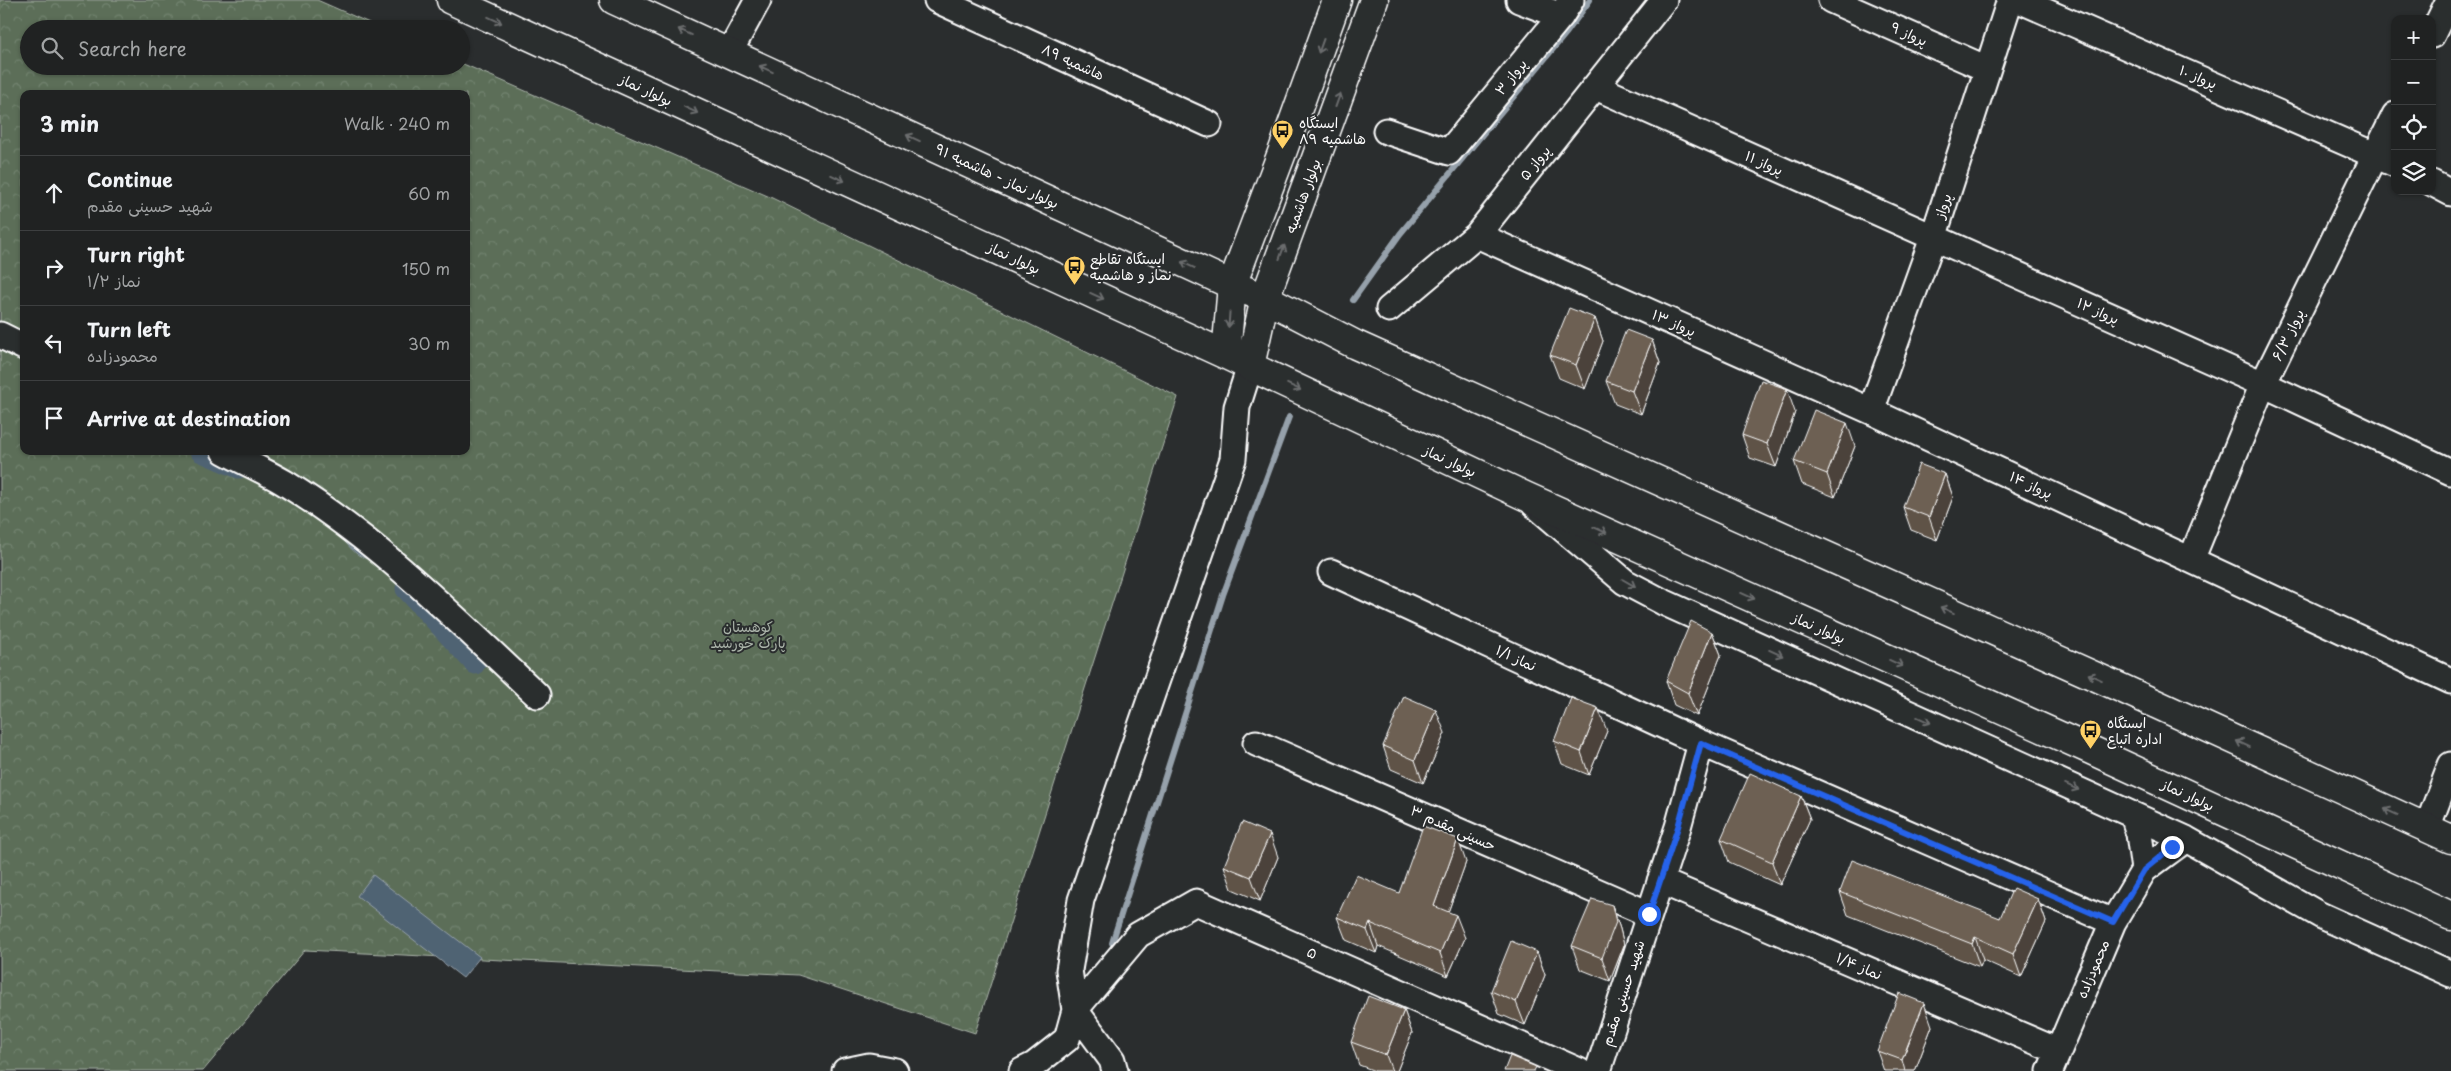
<!DOCTYPE html>
<html lang="en">
<head>
<meta charset="utf-8">
<style>
	body { margin:0; font-family:"Playpen Sans","Playpen Sans Arabic",sans-serif; background:#282a2a; color:#f1f3f6 }
	.controls { position:absolute; right:15px; top:15px; display:grid; overflow:hidden; border-radius:10px; box-shadow:0 1px 4px #0004 }
	.controls button { width:45px; height:45px; display:grid; place-items:center; padding:0; border:0; border-bottom:1px solid #3d3f40; background:#202222; color:#f1f3f6; font:25px sans-serif }
	.stop { position:absolute; width:15px; height:15px; margin:-11px; border:4px solid #2563eb; border-radius:50%; background:#fff }
	.stop.end { background:#2563eb; border-color:#fff; box-shadow:0 1px 5px #0008 }
	.list { margin:0; padding:0; list-style:none }
	h2 { display:flex; justify-content:space-between; align-items:center; height:65px; margin:0; padding:0 20px; font-size:21px }
	h2 small { font-size:16px; font-weight:400; color:#a2a4a5 }
	.list li { display:grid; grid-template-columns:32px 1fr auto; gap:15px; align-items:center; box-sizing:border-box; height:75px; padding:0 20px; border-top:1px solid #3d3f40 }
	.list b { display:block; font-size:19px; white-space:nowrap }
	.list p { margin:0; font-size:16px; white-space:nowrap; color:#a2a4a5 }
	.list em { font-size:16px; font-style:normal; color:#a2a4a5 }
	.icon { flex:none; width:28px; height:28px; fill:none; stroke:currentColor; stroke-width:2; stroke-linecap:round; stroke-linejoin:round }
	.map { position:relative; flex:none; width:2451px; height:1071px; overflow:hidden }
	.search { position:absolute; background:#202222; box-shadow:0 1px 4px #0004; left:20px; top:20px; width:450px; height:55px; display:flex; align-items:center; gap:12px; box-sizing:border-box; padding:0 18px; border-radius:28px; color:#a2a4a5; font-size:19px }
	.panel { position:absolute; background:#202222; box-shadow:0 1px 4px #0004; left:20px; top:90px; width:450px; height:365px; border-radius:10px }
	.map>svg:first-child { display:block }
	.park { fill:url(#park-crowns); stroke:#adb6ac; fill-rule:evenodd }
	.water { fill:#506373; stroke:#96a1ab }
	.lines { fill:none; stroke-linecap:round; stroke-linejoin:round }
	.stream { stroke:#96a1ab; stroke-width:6 }
	.canal { stroke:#506373; stroke-width:21 }
	.minor-casing { stroke:#fff; stroke-width:29 }
	.major-casing { stroke:#fff; stroke-width:31 }
	.minor { stroke:#2a2d2e; stroke-width:25 }
	.major { stroke:#2a2d2e; stroke-width:28 }
	.wall { fill:#5e5347; stroke:#fff }
	.shaded-wall { fill:#4c433a; stroke:#fff }
	.building { fill:#6d6053; stroke:#fff }
	.oneway { stroke:#6a6c6d }
	.route { stroke:#2563eb; stroke-width:6 }
	.labels { text-anchor:middle; stroke-width:4; stroke-linejoin:round; paint-order:stroke }
	.street-label { font-size:14px; fill:#fff; stroke:#2a2d2e }
	.poi-label { font-size:14px; fill:#fff; stroke:#2a2d2e; text-anchor:start }
	.park-label { font-size:14px; fill:#adb6ac; stroke:#2a2d2e }
</style>
</head>
<body>
<div class="map">
<svg width="2451" height="1071" viewBox="0 0 2451 1071">
	<defs>
		<pattern id="park-crowns" width="20" height="18" patternUnits="userSpaceOnUse" patternTransform="scale(1.25)"><rect width="20" height="18" fill="#5b6e58"/><path d="M2 6a3 3 0 1 1 6 0M12 15a3 3 0 1 1 6 0" fill="none" stroke="#748471"/></pattern>
	</defs>
	<rect width="100%" height="100%" fill="#2a2d2e"/>
	<filter id="ink" filterUnits="userSpaceOnUse"><feTurbulence type="fractalNoise" baseFrequency=".02" numOctaves="2"/><feDisplacementMap in="SourceGraphic" scale="10" xChannelSelector="R" yChannelSelector="G"/><feConvolveMatrix kernelMatrix="1 2 1 2 8 2 1 2 1" color-interpolation-filters="sRGB"/></filter>
	<g filter="url(#ink)">
		<path class="park" d="M0 0H317L383 29H29V66H461V63L770 197 1178 397 975 1033 798 975 305 950 203 1071H0ZM24 94H466V451H24Z"/>
		<path class="water" d="M326 521 369 559C357 557 352 549 344 541 337 534 331 532 326 521Z
			M373 875 480 957 463 978 357 896Z"/>
		<g class="lines">
			<path class="stream" d="M1353 300 1400 234 1567 32 1590 0
				M1112 943 1223 595 1289 417"/>
			<path class="canal" d="M200 451 239 468
				M406 589 475 664"/>
			<defs>
				<path id="minor" d="M937 0 1209 124
					M1519 0 1561 16
					M1831 0 1987 69
					M2019 0 2395 164
					M2432 35 2449 0
					M729 53 758 0
					M1596 87 2263 384 2451 472
					M1386 131 1449 152 1561 16 1571 0
					M2432 183 2451 193
					M1477 235 1871 411 2451 681
					M1389 309 1477 235 1664 0
					M0 335 24 347
					M1871 411 1933 238 2010 0
					M224 451C244 462 265 471 285 483 379 541 457 620 537 695
					M1534 504 1625 582 1663 602 2186 839 2320 915 2451 974
					M2191 560 2263 384 2395 115
					M1331 572 1701 743 2113 922
					M1256 743 1649 914
					M2133 815 2139 834 2144 870
					M2427 828 2451 765
					M1660 881 2058 1051
					M845 1071 869 1066 895 1071
					M1022 1071 1034 1065 1067 1039 1075 1010 1138 935 1196 902 1579 1071
					M1115 1071 1112 1060 1075 1010 1069 970 1081 900 1233 459 1237 407 1250 366
					M1598 1071 1678 827 1701 743
					M2050 1071 2113 922 2144 870 2186 839"/>
				<path id="major" d="M451 0 1226 355 1525 496 2091 750 2451 916
					M614 0 1232 285 1265 298 1356 345 2121 688 2451 839
					M1226 355 1232 285 1283 150 1337 0
					M1250 366 1265 298 1374 0"/>
			</defs>
			<use href="#minor" class="minor-casing"/>
			<use href="#major" class="major-casing"/>
			<use href="#minor" class="minor"/>
			<use href="#major" class="major"/>
		</g>
		<path class="wall" d="M1595 318 1603 341 1585 389 1559 378 1550 355Z
			M1652 340 1660 363 1641 414 1615 404 1606 381Z
			M1795 412 1776 467 1750 458 1742 435Z
			M1855 446 1835 497 1802 484 1794 461Z
			M1945 474 1953 497 1937 540 1911 530 1903 507Z
			M1712 632 1721 655 1697 716 1674 705 1666 681Z
			M1607 731 1589 775 1562 764 1554 741Z
			M1445 733 1423 783 1391 769 1383 746Z
			M1801 796 1810 819 1780 885 1729 862 1721 839Z
			M1278 857 1260 901 1232 889 1224 866Z
			M1466 862 1448 912 1465 938 1448 976 1378 946 1376 953 1346 940 1337 917 1399 893Z
			M1840 892 2000 918 2038 899 2046 922 2021 977 1983 960 1980 967 1848 915Z
			M1612 905 1620 929 1624 945 1610 981 1580 969 1572 946Z
			M1537 952 1545 975 1525 1025 1499 1014 1491 991Z
			M1404 1010 1412 1033 1397 1071H1375L1359 1065 1351 1042Z
			M1932 1026 1915 1071H1884L1877 1051Z"/>
		<path class="shaded-wall" d="M1595 318 1603 341 1585 389 1576 365Z
			M1652 340 1660 363 1641 414 1632 391Z
			M1787 389 1795 412 1776 467 1767 444Z
			M1847 423 1855 446 1835 497 1827 474Z
			M1945 474 1953 497 1937 540 1929 517Z
			M1712 632 1721 655 1697 716 1688 693Z
			M1598 708 1607 731 1589 775 1581 752Z
			M1436 710 1445 733 1423 783 1415 760Z
			M1801 796 1810 819 1780 885 1772 862Z
			M1270 834 1278 857 1260 901 1251 877Z
			M1458 839 1466 862 1442 929 1434 906Z
			M2038 899 2046 922 2021 977 2013 954Z
			M1612 905 1620 929 1624 945 1610 981 1602 958Z
			M1456 915 1465 938 1448 976 1440 953Z
			M1370 923 1378 946 1376 953 1367 930Z
			M1975 937 1983 960 1980 967 1972 944Z
			M1537 952 1545 975 1525 1025 1516 1002Z
			M1924 1003 1932 1026 1915 1071H1905L1902 1060Z
			M1404 1010 1412 1033 1397 1071H1392L1386 1055Z"/>
		<path class="building" d="M1569 308 1595 318 1576 365 1550 355Z
			M1626 330 1652 340 1632 391 1606 381Z
			M1761 380 1787 389 1767 444 1742 435Z
			M1814 410 1847 423 1827 474 1794 461Z
			M1919 464 1945 474 1929 517 1903 507Z
			M1691 621 1712 632 1688 693 1666 681Z
			M1404 696 1436 710 1415 760 1383 746Z
			M1571 698 1598 708 1581 752 1554 741Z
			M1750 773 1801 796 1772 862 1721 839Z
			M1242 822 1270 834 1251 877 1224 866Z
			M1423 826 1458 839 1434 906 1456 915 1440 953 1370 923 1367 930 1337 917 1356 875 1399 893Z
			M1852 860 2000 918 2013 888 2038 899 2013 954 1975 937 1972 944 1840 892Z
			M1592 899 1612 905 1616 922 1602 958 1572 946Z
			M1511 941 1537 952 1516 1002 1491 991Z
			M1899 993 1924 1003 1902 1060 1877 1051Z
			M1368 996 1404 1010 1386 1055 1351 1042Z
			M1510 1056 1536 1067 1534 1071H1504Z"/>
		<defs><path id="oneway-shaft" d="M-6 0H5M1.5-3L5.5 0L1.5 3" fill="none" stroke-width="1.6" stroke-linecap="round" stroke-linejoin="round" transform="scale(1.25)"/></defs>
		<g class="oneway">
			<use href="#oneway-shaft" transform="translate(495 20) rotate(25)"/>
			<use href="#oneway-shaft" transform="translate(685 32) rotate(-156)"/>
			<use href="#oneway-shaft" transform="translate(1321 46) rotate(110)"/>
			<use href="#oneway-shaft" transform="translate(766 69) rotate(-155)"/>
			<use href="#oneway-shaft" transform="translate(1338 100) rotate(-70)"/>
			<use href="#oneway-shaft" transform="translate(691 110) rotate(25)"/>
			<use href="#oneway-shaft" transform="translate(913 138) rotate(-155)"/>
			<use href="#oneway-shaft" transform="translate(838 178) rotate(25)"/>
			<use href="#oneway-shaft" transform="translate(1282 252) rotate(-70)"/>
			<use href="#oneway-shaft" transform="translate(1188 265) rotate(-155)"/>
			<use href="#oneway-shaft" transform="translate(1097 296) rotate(24)"/>
			<use href="#oneway-shaft" transform="translate(1229 320) rotate(94)"/>
			<use href="#oneway-shaft" transform="translate(1294 387) rotate(25)"/>
			<use href="#oneway-shaft" transform="translate(1600 530) rotate(24)"/>
			<use href="#oneway-shaft" transform="translate(1629 583) rotate(30)"/>
			<use href="#oneway-shaft" transform="translate(1748 596) rotate(24)"/>
			<use href="#oneway-shaft" transform="translate(1947 610) rotate(-156)"/>
			<use href="#oneway-shaft" transform="translate(1776 653) rotate(24)"/>
			<use href="#oneway-shaft" transform="translate(1896 663) rotate(24)"/>
			<use href="#oneway-shaft" transform="translate(2095 677) rotate(-156)"/>
			<use href="#oneway-shaft" transform="translate(1924 720) rotate(24)"/>
			<use href="#oneway-shaft" transform="translate(2243 744) rotate(-155)"/>
			<use href="#oneway-shaft" transform="translate(2072 787) rotate(24)"/>
			<use href="#oneway-shaft" transform="translate(2391 812) rotate(-155)"/>
		</g>
	</g>
	<g class="lines" filter="url(#ink)">
		<path class="route" d="M1649 914 1678 827 1701 743 2113 922 2144 870 2172 847"/>
	</g>
	<defs>
		<symbol id="bus-pin" viewBox="-11 -11 22 30"><path d="M0 17L-7.5 6A9.5 9.5 0 1 1 7.5 6Z" fill="#ffd166" stroke="#2a2d2e"/><path d="M-5-6H5V4H4V6H2V4H-2V6H-4V4H-5ZM-3.5-4V0h7V-4ZM-3.5 1.2v1.5H-2V1.2ZM2 1.2v1.5H3.5V1.2Z" fill="#111"/></symbol>
	</defs>
	<g fill-rule="evenodd">
		<use href="#bus-pin" x="1270" y="118" width="25" height="34"/>
		<use href="#bus-pin" x="1062" y="254" width="25" height="34"/>
		<use href="#bus-pin" x="2078" y="718" width="25" height="34"/>
	</g>
	<g class="labels">
		<g class="street-label">
			<text transform="translate(1909 34) rotate(24)" y="5">پرواز ۹</text>
			<text transform="translate(1073 62) rotate(25)" y="5">هاشمیه ۸۹</text>
			<text transform="translate(1511 77) rotate(-51)" y="5">پرواز ۳</text>
			<text transform="translate(2198 77) rotate(23)" y="5">پرواز ۱۰</text>
			<text transform="translate(646 90) rotate(25)" y="5">بولوار نماز</text>
			<text transform="translate(1535 163) rotate(-51)" y="5">پرواز ۵</text>
			<text transform="translate(1764 163) rotate(24)" y="5">پرواز ۱۱</text>
			<text transform="translate(997 176) rotate(25)" y="5">بولوار نماز - هاشمیه ۹۱</text>
			<text transform="translate(1303 196) rotate(-70)" y="5">بولوار هاشمیه</text>
			<text transform="translate(1943 206) rotate(-72)" y="5">پرواز</text>
			<text transform="translate(1014 258) rotate(25)" y="5">بولوار نماز</text>
			<text transform="translate(2098 311) rotate(24)" y="5">پرواز ۱۲</text>
			<text transform="translate(1674 323) rotate(24)" y="5">پرواز ۱۳</text>
			<text transform="translate(2288 335) rotate(-64)" y="5">پرواز ۶/۳</text>
			<text transform="translate(1450 461) rotate(25)" y="5">بولوار نماز</text>
			<text transform="translate(2031 485) rotate(25)" y="5">پرواز ۱۴</text>
			<text transform="translate(1819 628) rotate(24)" y="5">بولوار نماز</text>
			<text transform="translate(1516 658) rotate(25)" y="5">نماز ۱/۱</text>
			<text transform="translate(2188 795) rotate(25)" y="5">بولوار نماز</text>
			<text transform="translate(1453 828) rotate(24)" y="5">حسینی مقدم ۳</text>
			<text transform="translate(1312 953) rotate(24)" y="5">۵</text>
			<text transform="translate(1859 966) rotate(23)" y="5">نماز ۱/۴</text>
			<text transform="translate(2093 969) rotate(-67)" y="5">محمودزاده</text>
			<text transform="translate(1623 993) rotate(-72)" y="5">شهید حسینی مقدم</text>
		</g>
		<g class="poi-label">
			<text x="1299" y="128">ایستگاه<tspan x="1299" dy="16">هاشمیه ۸۹</tspan></text>
			<text x="1090" y="264">ایستگاه تقاطع<tspan x="1090" dy="16">نماز و هاشمیه</tspan></text>
			<text x="2107" y="728">ایستگاه<tspan x="2107" dy="16">اداره اتباع</tspan></text>
		</g>
		<g class="park-label">
			<text x="748" y="632">کوهستان<tspan x="748" dy="16">پارک خورشید</tspan></text>
		</g>
	</g>
</svg>
<div class="controls">
<button>+</button>
<button>−</button>
<button><svg class="icon" aria-label="locate" viewBox="0 0 24 24"><circle cx="12" cy="12" r="6"/><path d="M12 2v4M12 18v4M2 12h4M18 12h4"/></svg></button>
<button><svg class="icon" aria-label="layers" viewBox="0 0 24 24"><path d="M12 4l9 5-9 5-9-5zM3 14l9 5 9-5"/></svg></button>
</div>
<div class="stop" style="left:1649px;top:914px"></div>
<div class="stop end" style="left:2172px;top:847px"></div>
<div class="search"><svg class="icon" aria-label="search" viewBox="0 0 24 24"><circle cx="10" cy="10" r="6"/><path d="M15 15l6 6"/></svg>Search here</div>
<section class="panel">
<h2>3 min<small>Walk · 240 m</small></h2>
<ul class="list">
<li><svg class="icon" aria-label="ahead" viewBox="0 0 24 24"><path d="M12 20V5M6 11l6-6 6 6"/></svg><div><b>Continue</b><p>شهید حسینی مقدم</p></div><em>60 m</em></li>
<li><svg class="icon" aria-label="right" viewBox="0 0 24 24"><path d="M7 20v-9h11M14 6l5 5-5 5"/></svg><div><b>Turn right</b><p>نماز ۱/۲</p></div><em>150 m</em></li>
<li><svg class="icon" aria-label="left" viewBox="0 0 24 24"><path d="M17 20v-9H6M10 6l-5 5 5 5"/></svg><div><b>Turn left</b><p>محمودزاده</p></div><em>30 m</em></li>
<li><svg class="icon" aria-label="arrive" viewBox="0 0 24 24"><path d="M6 21V4h12l-3 4 3 4H6"/></svg><div><b>Arrive at destination</b></div></li>
</ul>
</section>
</div>
</body>
</html>
